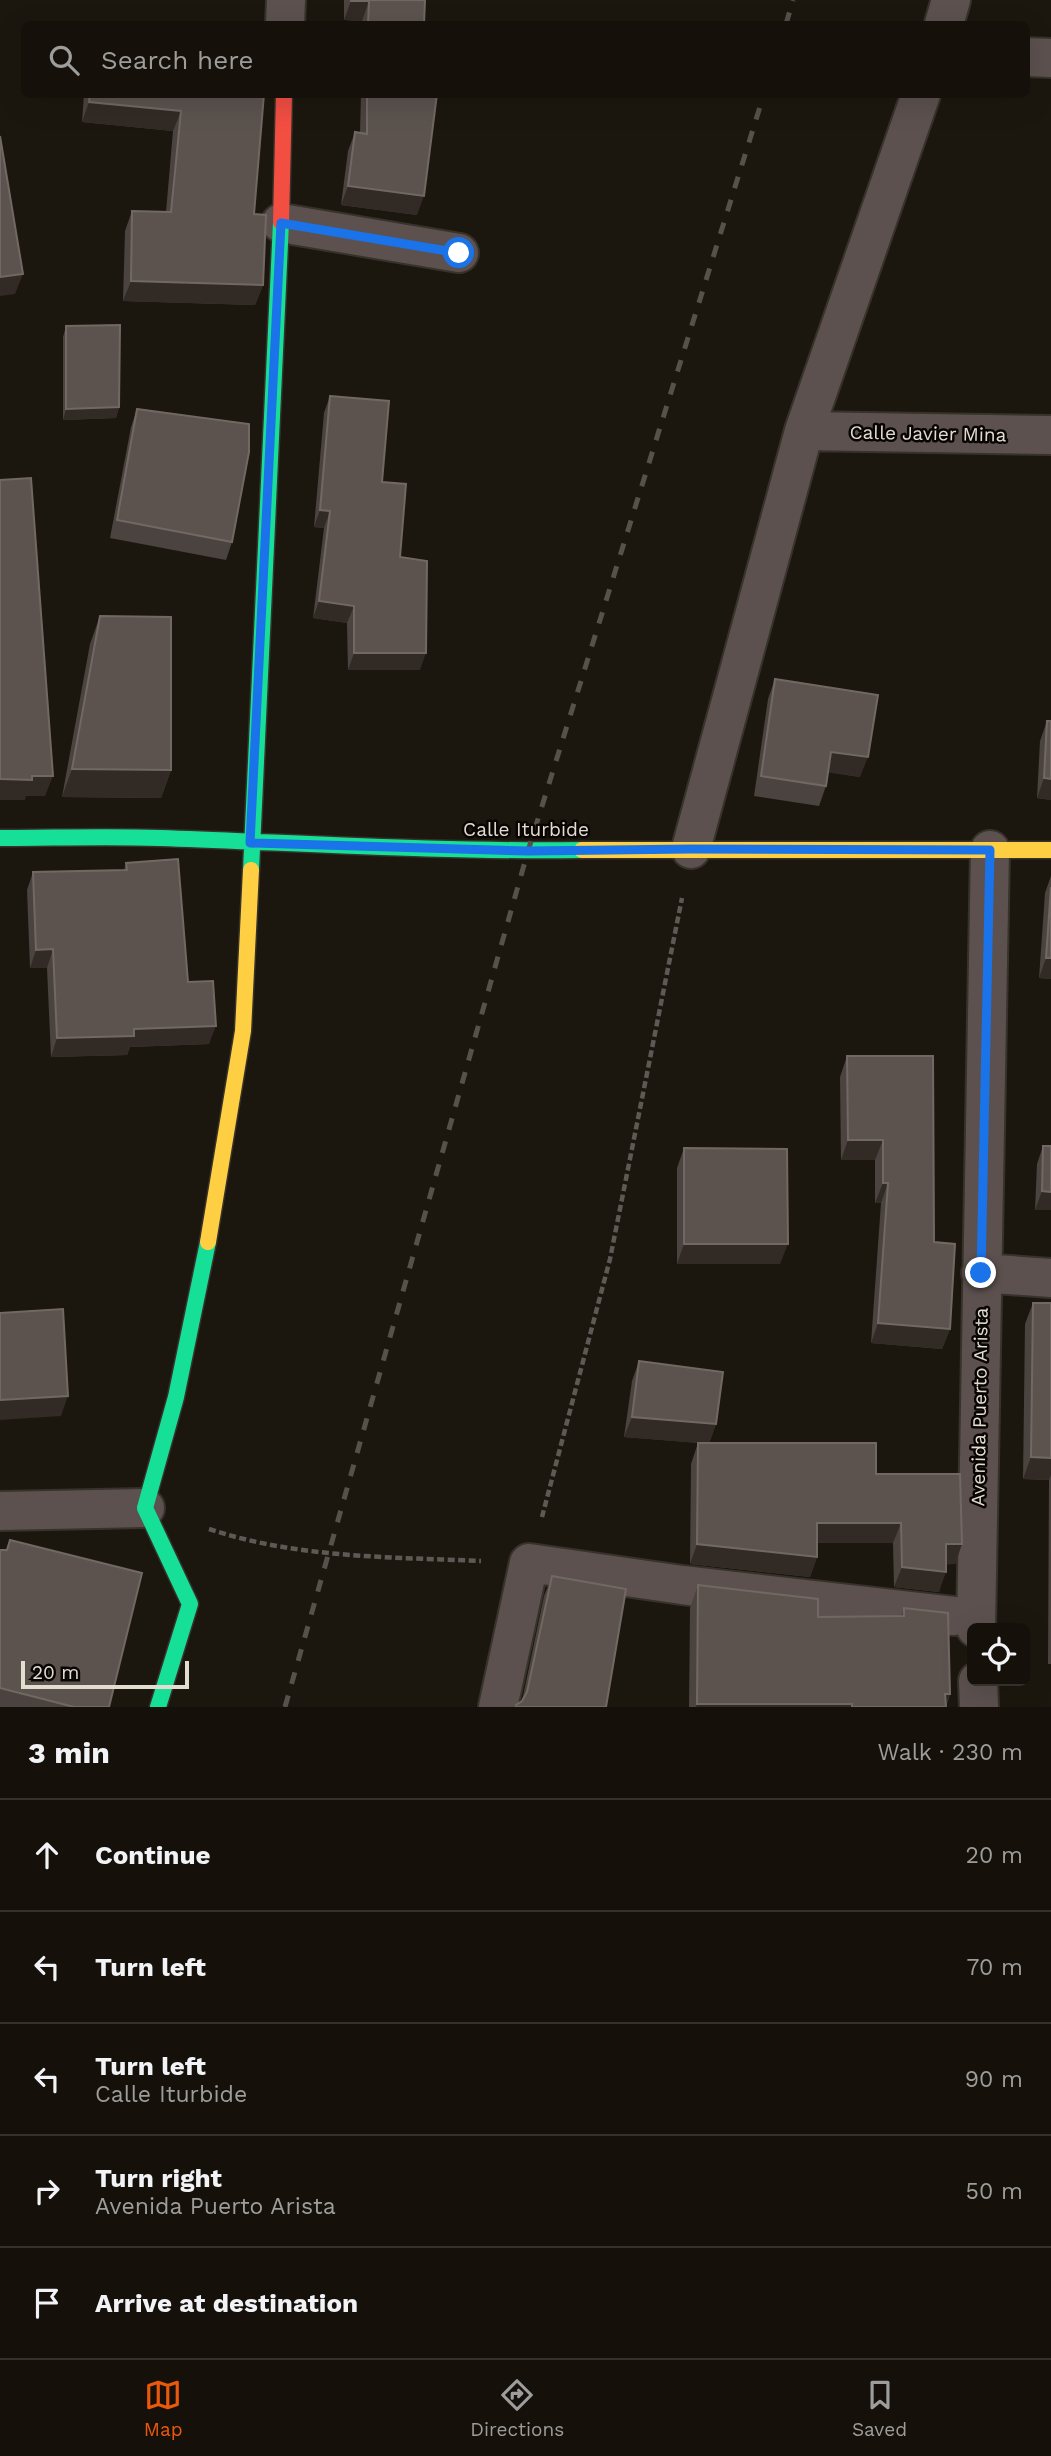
<!DOCTYPE html>
<html lang="en">
<head>
<meta charset="utf-8">
<style>
	body { margin:0; font-family:"Work Sans",sans-serif; background:#221f18; color:#f1f3f6 }
	.controls { position:absolute; right:21px; bottom:21px; display:grid; overflow:hidden; border-radius:10px; box-shadow:0 7px 28px #0002 }
	.controls button { width:63px; height:63px; display:grid; place-items:center; padding:0; border:0; border-bottom:2px solid #34312b; background:#15110a; color:#f1f3f6; font:35px sans-serif }
	.scale { position:absolute; left:21px; bottom:18px; width:168px; box-sizing:border-box; padding-left:7px; border:4px solid #e2dcd1; border-top:0; font-size:19px; line-height:24px; white-space:nowrap; color:#e2dcd1; -webkit-text-stroke:5px #090502; paint-order:stroke }
	.stop { position:absolute; width:21px; height:21px; margin:-16px; border:5px solid #1a73e8; border-radius:50%; background:#fff }
	.stop.end { background:#1a73e8; border-color:#fff; box-shadow:0 2px 7px #0008 }
	.list { margin:0; padding:0; list-style:none }
	h2 { display:flex; justify-content:space-between; align-items:center; height:91px; margin:0; padding:0 28px; font-size:30px }
	h2 small { font-size:23px; font-weight:400; color:#9d9d9c }
	.list li { display:grid; grid-template-columns:46px 1fr auto; gap:21px; align-items:center; box-sizing:border-box; height:112px; padding:0 28px; border-top:2px solid #34312b }
	.list b { display:block; font-size:26px; white-space:nowrap }
	.list p { margin:0; font-size:23px; white-space:nowrap; color:#9d9d9c }
	.list em { font-size:23px; font-style:normal; color:#9d9d9c }
	.icon { flex:none; width:38px; height:38px; fill:none; stroke:currentColor; stroke-width:2; stroke-linecap:round; stroke-linejoin:round }
	.map { position:relative; flex:none; width:1051px; height:1707px; overflow:hidden }
	.search { position:absolute; background:#15110a; box-shadow:0 7px 28px #0002; left:21px; right:21px; top:21px; height:77px; display:flex; align-items:center; gap:18px; box-sizing:border-box; padding:0 24px; border-radius:10px; color:#9d9d9c; font-size:26px }
	.sheet { height:651px; background:#15110a }
	nav { display:flex; justify-content:space-around; align-items:center; box-sizing:border-box; height:98px; border-top:2px solid #34312b; background:#15110a; font-size:19px; color:#9d9d9c }
	nav a { display:grid; justify-items:center; gap:4px }
	nav .on { color:#ea580c }
	.map>svg:first-child { display:block }
	.lines { fill:none; stroke-linecap:round; stroke-linejoin:round }
	.street-casing { stroke:#37322a; stroke-width:42 }
	.fast-casing { stroke:#37322a; stroke-width:19 }
	.slow-casing { stroke:#37322a; stroke-width:19 }
	.jam-casing { stroke:#37322a; stroke-width:19 }
	.path { stroke:#605855; stroke-width:4.5; stroke-dasharray:7 3.5; stroke-linecap:butt }
	.street { stroke:#5c514f; stroke-width:38 }
	.fast { stroke:#16e098; stroke-width:16 }
	.slow { stroke:#ffcf43; stroke-width:16 }
	.jam { stroke:#f24e42; stroke-width:16 }
	.rail { stroke:#58504a; stroke-width:5; stroke-dasharray:12 12; stroke-linecap:butt }
	.wall { fill:#4b433f }
	.shaded-wall { fill:#322a25 }
	.building { fill:#5c534f; stroke:#716863; stroke-width:2 }
	.route { stroke:#1a73e8; stroke-width:9 }
	.labels { text-anchor:middle; stroke-width:5; stroke-linejoin:round; paint-order:stroke }
	.street-label { font-size:19px; fill:#e2dcd1; stroke:#090502 }
</style>
</head>
<body>
<div class="map">
<svg width="1051" height="1707" viewBox="0 0 1051 1707">
	<rect width="100%" height="100%" fill="#1c170e"/>
	<g class="lines">
		<defs>
			<path id="street" d="M285 24 286 0
				M944 24 951 0
				M1026 57 1051 58
				M281 223 459 253
				M804 431 1051 435
				M691 849 804 431 921 94
				M981 1273 1051 1278
				M0 1511 145 1508
				M976 1628 990 850
				M978 1681 979 1707
				M498 1707 529 1563 682 1585 954 1616"/>
			<path id="fast" d="M0 838C53 838 107 836 160 838 301 843 441 852 582 850
				M251 870 281 222
				M158 1707 190 1604 145 1508 176 1397 208 1242"/>
			<path id="slow" d="M582 850H1051
				M208 1242 243 1031 251 870"/>
			<path id="jam" d="M281 222 284 94"/>
		</defs>
		<use href="#street" class="street-casing"/>
		<use href="#fast" class="fast-casing"/>
		<use href="#slow" class="slow-casing"/>
		<use href="#jam" class="jam-casing"/>
		<path class="path" d="M542 1517 610 1259 682 898
			M209 1529C296 1558 389 1557 481 1561"/>
		<use href="#street" class="street"/>
		<use href="#fast" class="fast"/>
		<use href="#slow" class="slow"/>
		<use href="#jam" class="jam"/>
		<path class="rail" d="M786 24 793 0
			M285 1707 528 851 764 94"/>
	</g>
	<path class="wall" d="M344 0H425L424 24H362V21L344 20Z
		M84 94H264L254 214 263 285 255 305 123 301 125 231 132 211 166 212 173 131 82 122Z
		M361 94H437L417 215 341 205 348 151 355 132 360 133Z
		M66 326 119 407 116 418 63 420V337Z
		M330 396 382 482 400 557 420 670H348L347 623 313 618 324 528 314 527 324 413Z
		M137 409 232 542 226 560 110 538 131 427Z
		M100 616 171 770 161 798 62 797 90 644Z
		M775 679 860 777 828 772 826 786 819 806 754 796 768 699Z
		M1047 721H1051V800L1037 798 1040 741Z
		M126 863 188 982 209 1044 130 1047 127 1055 51 1057 47 968H30L27 890 33 872 124 870Z
		M1051 876V979L1039 978 1045 893Z
		M847 1056 934 1242 950 1329 942 1349 871 1343 881 1203H875V1160H841L840 1077Z
		M1043 1146H1051V1210H1035L1037 1164Z
		M684 1148 780 1264H677V1168Z
		M1033 1303H1051V1664H1048L1049 1480 1023 1479 1025 1324Z
		M639 1361 716 1424 709 1443 876 1474 962 1544 955 1564H946L939 1592 894 1587 893 1543H817V1557L810 1577 690 1564 691 1464 698 1443H701L624 1437 632 1381Z
		M10 1540 109 1707H0V1550H6Z
		M552 1576 606 1707 522 1701 544 1596Z
		M698 1585 818 1617 901 1616 904 1608 950 1694 946 1707H689L690 1608Z"/>
	<path class="shaded-wall" d="M351 1H369L362 21 344 20Z
		M89 102 181 111 173 131 82 122Z
		M348 186 424 196 417 215 341 205Z
		M23 274 15 294 0 296V277Z
		M131 281 263 285 255 305 123 301Z
		M119 407 116 418 63 420 66 409Z
		M320 510 330 511 324 528 314 527Z
		M319 601 354 606 347 623 313 618Z
		M354 653H426L420 670H348Z
		M831 752 868 757 860 777 824 772Z
		M72 769 171 770 161 798 62 797Z
		M32 776H53L45 796H26L25 800H0V779Z
		M1044 778 1051 779V800L1037 798Z
		M53 949 47 968H30L36 950Z
		M1046 958H1051V979L1039 978Z
		M216 1026 209 1044 130 1047 127 1055 51 1057 57 1038 134 1029Z
		M848 1140H883L875 1160H841Z
		M883 1183H888L881 1203H875Z
		M1042 1191 1051 1192V1210H1035Z
		M684 1244H788L780 1264H677Z
		M878 1323 950 1329 942 1349 871 1343Z
		M68 1396 61 1416 0 1420V1400Z
		M632 1417 716 1424 709 1444 624 1437Z
		M1031 1457 1051 1458V1475L1049 1480 1023 1479Z
		M817 1523H901L893 1543H810Z
		M697 1544 817 1557 810 1577 690 1564Z
		M946 1544H962L955 1564 939 1565Z
		M902 1567 946 1572 939 1592 894 1587Z
		M945 1694H950L945 1707Z
		M697 1704H852L851 1707H696Z"/>
	<path class="building" d="M351 0H425L424 24H368L369 1H351Z
		M90 94H264L254 214 266 215 263 285 131 281 132 211 171 212 181 111 89 102Z
		M367 94H437L424 196 348 186 355 132 367 134Z
		M0 136 23 274 0 277Z
		M120 325 119 407 66 409V326Z
		M330 396 389 401 382 482 406 484 400 557 427 561 426 653H354V606L319 601 330 511 320 510Z
		M137 409 249 424V452L232 542 117 520Z
		M31 478 53 776H32V780L0 779V480Z
		M100 616 171 617V770L72 769Z
		M775 679 878 695 868 757 831 752 826 786 761 776Z
		M1047 721H1051V779L1044 778Z
		M178 859 188 982 213 981 216 1026 134 1029V1036L57 1038 53 949 36 950 33 872 127 870 126 863Z
		M1051 887V958H1046Z
		M847 1056H933L934 1242 955 1244 950 1329 878 1323 888 1183H883V1140H848Z
		M1043 1146H1051V1192L1042 1191Z
		M684 1148 787 1149 788 1244H684Z
		M1033 1303H1051V1458L1031 1457Z
		M63 1309 68 1396 0 1400V1313Z
		M639 1361 723 1372 716 1424 632 1417Z
		M698 1443H876V1474H960L962 1544H946V1572L902 1567 901 1523H817V1557L697 1544Z
		M10 1540 142 1573 109 1707H74L0 1688V1550H7Z
		M552 1576 626 1589 606 1707H516V1705L522 1701 527 1692Z
		M698 1585 818 1599V1617L904 1616V1608L948 1613 950 1694H945L946 1707H852V1704H697Z"/>
	<g class="lines">
		<path class="route" d="M459 253 281 223 250 843 528 851 691 849 990 850 981 1273"/>
	</g>
	<g class="labels">
		<g class="street-label">
			<text transform="translate(928 433) rotate(1)" y="7">Calle Javier Mina</text>
			<text x="526" y="836">Calle Iturbide</text>
			<text transform="translate(979 1407) rotate(-89)" y="7">Avenida Puerto Arista</text>
		</g>
	</g>
</svg>
<div class="controls">
<button><svg class="icon" aria-label="locate" viewBox="0 0 24 24"><circle cx="12" cy="12" r="6"/><path d="M12 2v4M12 18v4M2 12h4M18 12h4"/></svg></button>
</div>
<div class="scale">20 m</div>
<div class="stop" style="left:459px;top:253px"></div>
<div class="stop end" style="left:981px;top:1273px"></div>
<div class="search"><svg class="icon" aria-label="search" viewBox="0 0 24 24"><circle cx="10" cy="10" r="6"/><path d="M15 15l6 6"/></svg>Search here</div>
</div>
<section class="sheet">
<h2>3 min<small>Walk · 230 m</small></h2>
<ul class="list">
<li><svg class="icon" aria-label="ahead" viewBox="0 0 24 24"><path d="M12 20V5M6 11l6-6 6 6"/></svg><div><b>Continue</b></div><em>20 m</em></li>
<li><svg class="icon" aria-label="left" viewBox="0 0 24 24"><path d="M17 20v-9H6M10 6l-5 5 5 5"/></svg><div><b>Turn left</b></div><em>70 m</em></li>
<li><svg class="icon" aria-label="left" viewBox="0 0 24 24"><path d="M17 20v-9H6M10 6l-5 5 5 5"/></svg><div><b>Turn left</b><p>Calle Iturbide</p></div><em>90 m</em></li>
<li><svg class="icon" aria-label="right" viewBox="0 0 24 24"><path d="M7 20v-9h11M14 6l5 5-5 5"/></svg><div><b>Turn right</b><p>Avenida Puerto Arista</p></div><em>50 m</em></li>
<li><svg class="icon" aria-label="arrive" viewBox="0 0 24 24"><path d="M6 21V4h12l-3 4 3 4H6"/></svg><div><b>Arrive at destination</b></div></li>
</ul>
</section>
<nav>
<a class="on"><svg class="icon" aria-label="map" viewBox="0 0 24 24"><path d="M3 6l6-2 6 2 6-2v14l-6 2-6-2-6 2zM9 4v14M15 6v14"/></svg>Map</a>
<a><svg class="icon" aria-label="directions" viewBox="0 0 24 24"><path d="M12 3l9 9-9 9-9-9zM9 14v-3h6M13 9l2 2-2 2"/></svg>Directions</a>
<a><svg class="icon" aria-label="saved" viewBox="0 0 24 24"><path d="M7 4h10v16l-5-4-5 4z"/></svg>Saved</a>
</nav>
</body>
</html>
